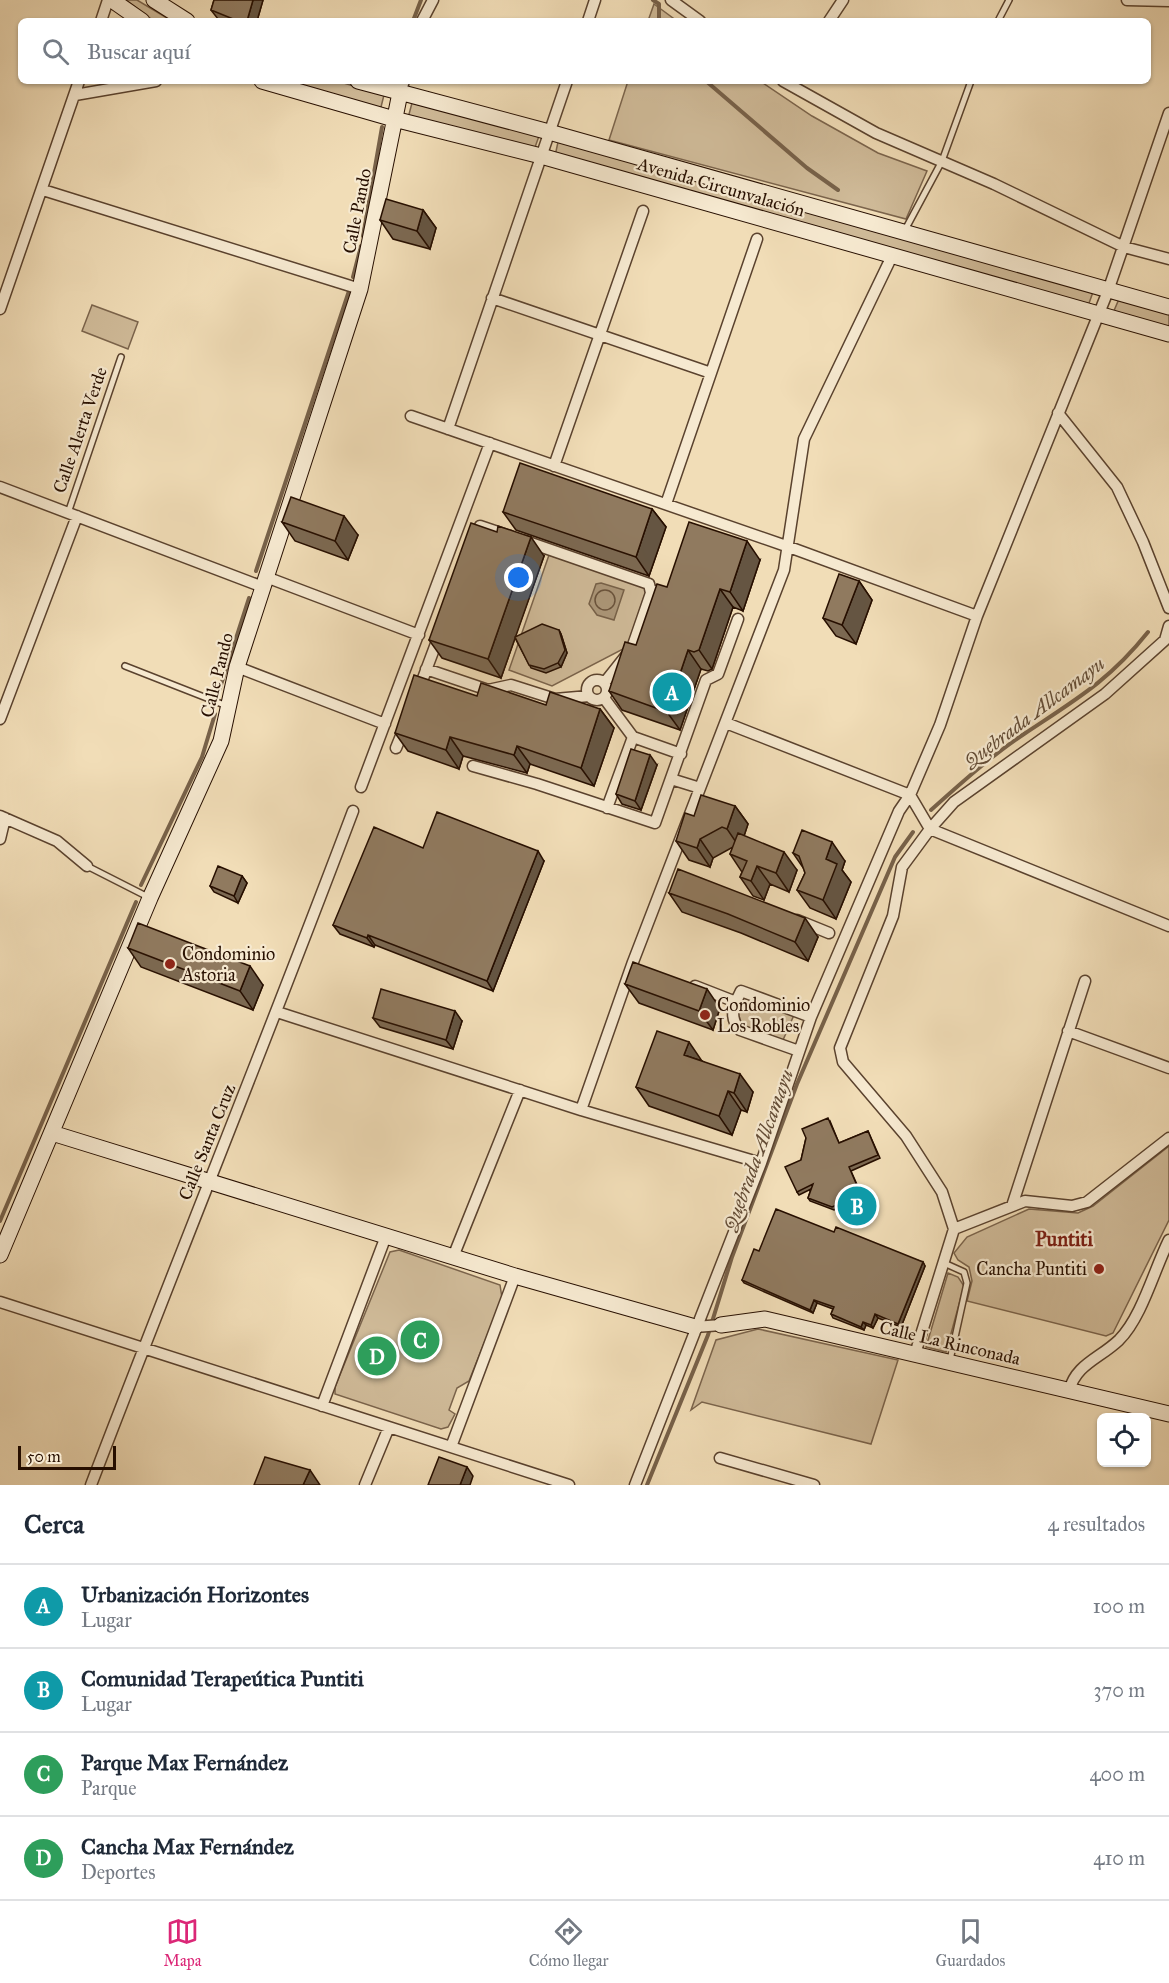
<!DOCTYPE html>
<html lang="es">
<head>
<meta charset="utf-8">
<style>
	body { margin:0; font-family:"IM FELL Great Primer",serif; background:#f2f2f3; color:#1f2937 }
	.controls { position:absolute; right:18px; bottom:18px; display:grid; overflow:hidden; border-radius:9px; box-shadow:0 2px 4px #0004 }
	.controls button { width:54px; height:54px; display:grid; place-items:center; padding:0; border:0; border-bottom:2px solid #e0e1e3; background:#fff; color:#1f2937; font:30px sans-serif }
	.scale { position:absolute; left:18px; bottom:15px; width:98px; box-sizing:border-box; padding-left:6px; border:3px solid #270f00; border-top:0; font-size:16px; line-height:21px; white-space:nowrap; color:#270f00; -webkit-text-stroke:4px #f6e9d0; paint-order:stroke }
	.you { position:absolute; left:519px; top:578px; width:21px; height:21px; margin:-15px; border:4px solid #fff; border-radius:50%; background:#1a73e8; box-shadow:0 0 0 9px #1a73e833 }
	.badge { display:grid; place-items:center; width:39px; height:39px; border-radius:50%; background:#db2777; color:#fff; font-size:20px; font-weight:700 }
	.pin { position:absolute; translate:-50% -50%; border:3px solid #fff; box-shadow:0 2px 6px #0006 }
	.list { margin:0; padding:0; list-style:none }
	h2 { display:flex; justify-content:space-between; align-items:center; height:78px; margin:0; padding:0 24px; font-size:26px }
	h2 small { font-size:20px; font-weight:400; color:#747a83 }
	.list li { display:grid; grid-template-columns:39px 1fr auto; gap:18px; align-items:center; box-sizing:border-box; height:84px; padding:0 24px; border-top:2px solid #e0e1e3 }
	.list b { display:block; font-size:22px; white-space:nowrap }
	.list p { margin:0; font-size:20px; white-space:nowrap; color:#747a83 }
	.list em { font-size:20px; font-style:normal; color:#747a83 }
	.icon { flex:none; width:33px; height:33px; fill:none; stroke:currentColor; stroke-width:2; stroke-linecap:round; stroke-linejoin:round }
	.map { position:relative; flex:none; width:1169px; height:1485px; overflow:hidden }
	.search { position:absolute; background:#fff; box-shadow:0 2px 4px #0004; left:18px; right:18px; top:18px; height:66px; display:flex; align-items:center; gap:15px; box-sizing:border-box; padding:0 21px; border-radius:9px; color:#747a83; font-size:22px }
	.sheet { height:414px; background:#fff }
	nav { display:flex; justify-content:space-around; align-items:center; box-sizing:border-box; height:84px; border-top:2px solid #e0e1e3; background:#fff; font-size:16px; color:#747a83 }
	nav a { display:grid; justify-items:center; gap:3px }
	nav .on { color:#db2777 }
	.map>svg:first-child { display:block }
	.green { fill:#cfba98; stroke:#7b644c; stroke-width:1.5 }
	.water { fill:#ac9779; stroke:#776149; stroke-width:1.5 }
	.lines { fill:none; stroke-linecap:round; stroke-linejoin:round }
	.shore { stroke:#6a533c; stroke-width:1.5 }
	.stream { stroke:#776149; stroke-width:4 }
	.lane-casing { stroke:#5a422e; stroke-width:8 }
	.street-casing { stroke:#5a422e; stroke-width:13 }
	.secondary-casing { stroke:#270f00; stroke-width:17 }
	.lane { stroke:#f6e9d0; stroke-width:5 }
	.street { stroke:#f6e9d0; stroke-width:10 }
	.secondary { stroke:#f6e9d0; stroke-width:15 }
	.wall { fill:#7c6952; stroke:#270f00; stroke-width:1.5 }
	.shaded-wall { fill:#655542; stroke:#270f00; stroke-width:1.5 }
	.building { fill:#907a5f; stroke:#270f00; stroke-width:1.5 }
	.poi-dot { fill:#8f2418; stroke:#f6e9d0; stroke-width:2 }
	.labels { text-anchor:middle; stroke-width:4.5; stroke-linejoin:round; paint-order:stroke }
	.street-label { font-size:18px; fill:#270f00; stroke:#f6e9d0 }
	.poi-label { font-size:18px; fill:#270f00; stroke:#f6e9d0; text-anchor:start }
	.water-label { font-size:20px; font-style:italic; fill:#634c36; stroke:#f6e9d0 }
	.neighbourhood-label { font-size:20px; font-weight:bold; fill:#7a1f14; stroke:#f6e9d0 }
</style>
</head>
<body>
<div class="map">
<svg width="1169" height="1485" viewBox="0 0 1169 1485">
	<rect width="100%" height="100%" fill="#f1ddb7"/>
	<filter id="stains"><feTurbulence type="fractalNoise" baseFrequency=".00333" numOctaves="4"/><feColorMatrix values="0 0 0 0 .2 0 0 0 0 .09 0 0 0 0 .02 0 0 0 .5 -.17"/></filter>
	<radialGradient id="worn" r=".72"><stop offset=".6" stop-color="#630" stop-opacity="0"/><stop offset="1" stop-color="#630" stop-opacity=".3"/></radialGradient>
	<path class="green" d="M126 0H137L172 21H154Z
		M654 4 677 21H648Z
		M280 81H337L384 95 380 111Z
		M628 81H760L812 116 878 153 927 171 906 219 609 140Z
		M412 103 539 136 534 150 408 118Z
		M558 142 1093 292 1088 306 555 156Z
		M1119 299 1169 312V328L1113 313Z
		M92 305 138 322 128 349 82 331Z
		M549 555 645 587 646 591 627 647 552 686 509 670Z
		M749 998 794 1015 783 1040 739 1024 737 1013 741 1002Z
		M1169 1146V1220L1113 1333 1106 1336 967 1301 972 1281 969 1267 958 1260 954 1253 967 1237 1029 1209 1078 1213 1093 1206Z
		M399 1250 500 1285 502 1298 469 1381 457 1388 449 1410 455 1414 448 1427 441 1429 335 1394V1387L390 1252Z
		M948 1273 958 1277 964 1286 946 1352 926 1347Z
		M758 1329 898 1360 871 1444 702 1402 691 1410 716 1340Z"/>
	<path class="water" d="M601 583 624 590 614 620 597 615 589 604 596 584Z"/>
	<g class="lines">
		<path class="shore" d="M595 600a10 10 0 1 1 20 0a10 10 0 1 1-20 0Z"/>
		<path class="stream" d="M653 0 659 4V21
			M413 21 421 0
			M706 81 807 168 838 190
			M363 236 382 127
			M353 277 361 246
			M256 571 349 291
			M219 691 249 598
			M931 810C960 784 991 756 1024 734 1075 700 1109 681 1148 632
			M141 885 202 757 215 714
			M0 1221 136 902
			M647 1485 708 1335 732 1257 797 1084 895 857 913 832"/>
		<defs>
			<path id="lane" d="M998 21 1009 0
				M905 230 942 161 971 81
				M68 513 121 357
				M125 666 227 706
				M87 866 150 898
				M944 1263 964 1272 967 1283 950 1360"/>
			<path id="street" d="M671 0 700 21
				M1127 0 1169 1
				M101 21 108 0
				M422 21 433 0
				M588 21 595 0
				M829 21 843 0
				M783 81 876 133 994 184 1124 247 1169 259
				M400 93 404 81
				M75 95 156 81
				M43 190 360 289
				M492 298 711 373
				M0 309 79 81
				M1058 413 1117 487 1143 542 1169 608
				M411 416 789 547 977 616
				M448 429 567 81
				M554 466 643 211
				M0 487 263 587
				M666 504 757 239
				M475 537 480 526 510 536
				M525 541 649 584 651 593
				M266 577 419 635
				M237 667 385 724
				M426 669 488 690 511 685 555 699 589 696
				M587 690a10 10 0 1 1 20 0a10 10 0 1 1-20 0Z
				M605 682 632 648 651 593 656 591
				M419 689 440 633
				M604 698 633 737 681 754
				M0 719 77 516
				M726 723 910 795 930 829 1169 926
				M396 748 405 726
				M473 766 537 784 655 823 706 680 718 674 738 619
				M671 779 700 788
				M361 787 490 443
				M607 808 633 737
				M0 816 57 841 87 866
				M0 839 5 818
				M797 920 829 933
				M695 986 736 1002
				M277 1012 581 1110 761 1163
				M1068 1031 1169 1068
				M799 1051 740 1030C728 1017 734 1005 741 991L811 1017
				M581 1110 633 962 784 570 804 439 892 256
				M1012 1206 1085 981
				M954 1229 1025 1201 1072 1206 1087 1202 1169 1138
				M453 1257 520 1090
				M0 1302 569 1485
				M695 1327 721 1325
				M915 1354 954 1229 942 1192 906 1136 843 1062 840 1048 893 916 902 867 930 829 954 802 1105 694 1165 640 1169 626
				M1069 1391C1076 1364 1099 1359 1119 1340 1142 1317 1154 1270 1169 1240
				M322 1406 386 1236
				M451 1447 515 1276
				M720 1458 814 1485
				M91 1485C177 1260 268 1037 353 811
				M365 1485 389 1427
				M635 1485 761 1163 811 1017 899 811 910 795 940 725 977 616 1108 291 1169 113"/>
			<path id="secondary" d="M112 0 142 21
				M154 0 187 21
				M262 81 394 119 541 156 1169 334
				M358 81 549 132 1169 307
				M52 1133 515 1276 695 1327
				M0 1255 150 898 221 741 237 667 360 289 400 93
				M721 1325 765 1319 1169 1414"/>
		</defs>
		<use href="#lane" class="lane-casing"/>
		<use href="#street" class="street-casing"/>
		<use href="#secondary" class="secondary-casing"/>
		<use href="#lane" class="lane"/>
		<use href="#street" class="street"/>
		<use href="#secondary" class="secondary"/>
	</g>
	<path class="wall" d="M214 0H263L257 21H222L218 19 211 10Z
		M423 210 436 228 430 249 393 239 380 220Z
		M652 509 666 527 649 576 516 530 503 512Z
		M282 522 358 535 348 560 295 541Z
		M544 556 515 637 559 630 561 634 567 653 561 667 546 673 531 668 515 638 501 678 442 658 429 640Z
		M760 560 743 611 733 607 712 669 708 671 701 669 680 730 622 710 609 691 636 645Z
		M859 581 872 600 856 644 836 636 823 618Z
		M477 696 546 705 600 709 614 728 594 786 530 764 527 773 463 756 459 769 408 751 395 733Z
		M657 765 641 810 622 804 616 794Z
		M735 806 748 824 744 836 797 870 789 892 770 884 764 900 753 896 740 877 742 872 730 854 733 847 713 858 710 867 689 860 676 841 694 816Z
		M423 848 544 861 493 991 375 945 374 947 340 934 333 925Z
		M793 853 845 861 842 870 851 882 836 919 810 908 797 890 805 873 804 869Z
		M242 876 247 883 238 903 214 892 210 886Z
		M669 893 818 937 808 961 741 933 682 912Z
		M128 948 263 985 253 1010 141 967Z
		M625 984 720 1008 713 1030 639 1003Z
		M373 1018 462 1021 453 1049 380 1027Z
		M702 1061 753 1092 747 1112 741 1110 732 1135 649 1106 636 1087Z
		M830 1121 839 1143 868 1131 880 1158 851 1171 863 1198 834 1210 810 1201 808 1198 811 1189 799 1195 797 1192 801 1160 806 1138Z
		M834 1232 923 1262 925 1266 901 1327 878 1318 873 1328 866 1325 864 1330 833 1318 831 1314 833 1309 817 1303 813 1313 744 1283 742 1280Z"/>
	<path class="shaded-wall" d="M253 0H263L257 21H247Z
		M423 210 436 228 430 249 417 231Z
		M652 509 666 527 649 576 636 557Z
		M344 516 358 535 348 560 335 541Z
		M531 537 544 556 501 678 488 659Z
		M747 541 760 560 743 611 730 592Z
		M859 581 872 600 856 644 842 625Z
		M720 589 733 607 712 669 699 650Z
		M559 630 561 634 567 653 561 667 558 663Z
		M688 650 701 669 680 730 667 712Z
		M600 709 614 728 594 786 581 768Z
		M450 737 463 756 459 769 446 750Z
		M517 746 530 764 527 773 514 755Z
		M650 755 657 765 641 810 635 801Z
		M735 806 748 824 740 848 727 829Z
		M700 839 713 858 710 867 697 848Z
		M832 842 845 861 842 870 851 882 836 919 823 900 826 859Z
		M538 851 544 861 493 991 487 981Z
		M784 852 797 870 789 892 776 873Z
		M757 866 770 884 764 900 751 881Z
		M242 876 247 883 238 903 234 896Z
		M805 918 818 937 808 961 795 942Z
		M368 935 375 945 374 947 367 938Z
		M250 966 263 985 253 1010 240 991Z
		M707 989 720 1008 713 1030 699 1011Z
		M455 1011 462 1021 453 1049 446 1040Z
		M689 1042 702 1061 684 1055Z
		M740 1074 753 1092 747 1112 734 1093Z
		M728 1091 741 1110 732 1135 719 1116Z
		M923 1262 925 1266 901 1327 898 1324Z
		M814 1300 817 1303 813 1313 810 1310Z
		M875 1314 878 1318 873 1328 871 1325Z
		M863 1322 866 1325 864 1330 861 1327Z
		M467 1467 473 1476 470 1485H460Z
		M310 1470 320 1485H303Z"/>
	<path class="building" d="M214 0H253L247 21H238L211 10Z
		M386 199 423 210 417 231 380 220Z
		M520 463 652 509 636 557 503 512Z
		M291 497 344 516 335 541 282 522Z
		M689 522 747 541 730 592 720 589 699 650 694 652 688 650 667 712 609 691 625 642 636 645 657 584 667 587Z
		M471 523 497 532 498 526 531 537 488 659 429 640Z
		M839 574 859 581 842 625 823 618Z
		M542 624 559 630 565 650 558 663 544 669 529 665 515 637Z
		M414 675 477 696 481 683 546 705 550 692 600 709 581 768 517 746 514 755 450 737 446 750 395 733Z
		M631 749 650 755 635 801 616 794Z
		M701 795 735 806 727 829 722 827 700 839 697 848 676 841 685 813 694 816Z
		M437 812 538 851 487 981 368 935 367 938 333 925 374 827 423 848Z
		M802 830 832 842 826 859 837 864 823 900 797 890 805 873 799 856 793 853Z
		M738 833 784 852 776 873 757 866 751 881 740 877 747 861 730 854Z
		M218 866 242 876 234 896 210 886Z
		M678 869 805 918 795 942 728 914 669 893Z
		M138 923 250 966 240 991 128 948Z
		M633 962 707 989 699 1011 625 984Z
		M381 989 455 1011 446 1040 373 1018Z
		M657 1031 689 1042 684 1055 740 1074 734 1093 728 1091 719 1116 636 1087Z
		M828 1118 839 1143 868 1131 878 1155 849 1167 861 1195 832 1207 808 1198 813 1184 797 1192 785 1167 801 1160 806 1138 802 1129Z
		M776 1209 834 1232 836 1227 923 1262 898 1324 875 1314 871 1325 863 1322 861 1327 831 1314 834 1307 814 1300 810 1310 742 1280 754 1249 759 1251Z
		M265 1457 310 1470 303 1485H254Z
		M439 1457 467 1467 460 1485H428Z"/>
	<g class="poi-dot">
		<circle cx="170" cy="964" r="6"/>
		<circle cx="705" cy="1015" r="6"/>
		<circle cx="1099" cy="1269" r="6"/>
	</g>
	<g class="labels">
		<g class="street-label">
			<text transform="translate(721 187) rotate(16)" y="6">Avenida Circunvalación</text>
			<text transform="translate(357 211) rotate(-79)" y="6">Calle Pando</text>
			<text transform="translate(80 430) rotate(-71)" y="6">Calle Alerta Verde</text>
			<text transform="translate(217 675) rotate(-76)" y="6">Calle Pando</text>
			<text transform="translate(207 1142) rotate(-68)" y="6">Calle Santa Cruz</text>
			<text transform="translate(950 1343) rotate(13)" y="6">Calle La Rinconada</text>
		</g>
		<g class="poi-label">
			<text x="182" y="960">Condominio<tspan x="182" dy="21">Astoria</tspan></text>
			<text x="717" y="1011">Condominio<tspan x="717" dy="21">Los Robles</tspan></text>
			<text x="1087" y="1275" text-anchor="end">Cancha Puntiti</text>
		</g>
		<g class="water-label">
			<text transform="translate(1034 712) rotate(-37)" y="7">Quebrada Allcamayu</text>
			<text transform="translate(758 1150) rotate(-70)" y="7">Quebrada Allcamayu</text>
		</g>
		<g class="neighbourhood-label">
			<text x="1064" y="1246">Puntiti</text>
		</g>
	</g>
	<rect width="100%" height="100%" filter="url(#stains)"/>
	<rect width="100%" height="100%" fill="url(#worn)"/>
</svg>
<div class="controls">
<button><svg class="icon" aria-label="locate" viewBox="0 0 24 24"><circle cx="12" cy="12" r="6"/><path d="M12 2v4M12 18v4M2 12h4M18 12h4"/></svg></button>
</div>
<div class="scale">50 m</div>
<div class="you"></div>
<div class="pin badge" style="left:672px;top:692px;background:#0f9aa8">A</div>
<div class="pin badge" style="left:857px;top:1206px;background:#0f9aa8">B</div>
<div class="pin badge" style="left:420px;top:1340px;background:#2e9e5b">C</div>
<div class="pin badge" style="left:377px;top:1356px;background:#2e9e5b">D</div>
<div class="search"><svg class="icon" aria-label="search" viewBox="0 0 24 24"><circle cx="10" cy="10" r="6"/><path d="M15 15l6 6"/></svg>Buscar aquí</div>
</div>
<section class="sheet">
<h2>Cerca<small>4 resultados</small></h2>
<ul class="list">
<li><span class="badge" style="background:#0f9aa8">A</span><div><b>Urbanización Horizontes</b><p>Lugar</p></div><em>100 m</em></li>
<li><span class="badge" style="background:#0f9aa8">B</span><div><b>Comunidad Terapeútica Puntiti</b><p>Lugar</p></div><em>370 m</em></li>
<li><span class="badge" style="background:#2e9e5b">C</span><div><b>Parque Max Fernández</b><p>Parque</p></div><em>400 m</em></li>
<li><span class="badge" style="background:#2e9e5b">D</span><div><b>Cancha Max Fernández</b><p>Deportes</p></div><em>410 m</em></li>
</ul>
</section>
<nav>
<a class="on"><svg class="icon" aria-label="map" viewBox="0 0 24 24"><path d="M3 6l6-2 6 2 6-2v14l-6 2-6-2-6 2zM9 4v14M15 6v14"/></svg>Mapa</a>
<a><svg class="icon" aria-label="directions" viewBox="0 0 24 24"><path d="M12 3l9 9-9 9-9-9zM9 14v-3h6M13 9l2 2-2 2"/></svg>Cómo llegar</a>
<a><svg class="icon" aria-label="saved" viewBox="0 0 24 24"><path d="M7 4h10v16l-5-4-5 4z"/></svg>Guardados</a>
</nav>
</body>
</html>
